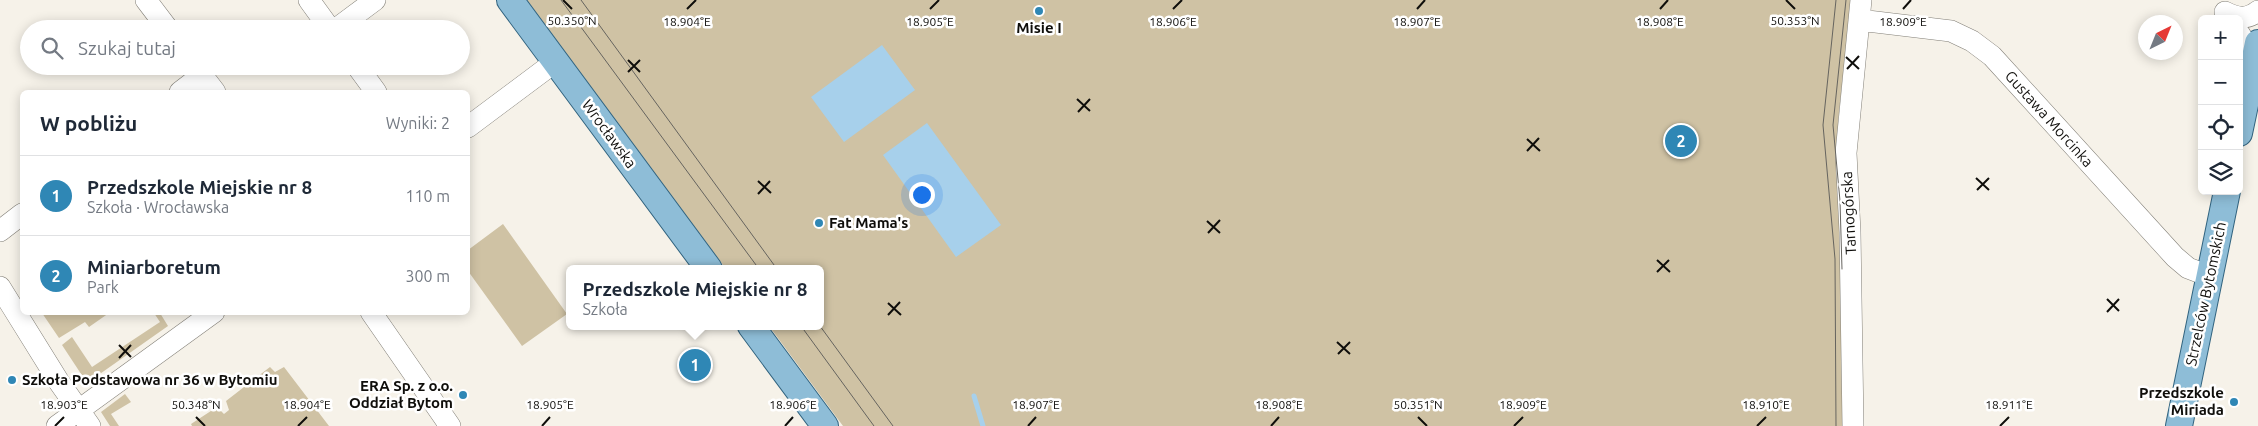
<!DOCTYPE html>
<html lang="pl">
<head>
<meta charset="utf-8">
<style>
	body { margin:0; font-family:Ubuntu,sans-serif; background:#f2f2f3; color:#1f2937 }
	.controls { position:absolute; right:15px; top:15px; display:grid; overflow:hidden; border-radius:8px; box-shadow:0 2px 12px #0003 }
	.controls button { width:45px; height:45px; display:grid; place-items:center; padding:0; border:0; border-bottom:1px solid #e0e1e3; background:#fff; color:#1f2937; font:25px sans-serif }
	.compass { position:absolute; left:2138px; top:15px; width:45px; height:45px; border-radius:50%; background:#fff; box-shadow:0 2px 12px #0003; rotate:43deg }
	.you { position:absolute; left:921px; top:194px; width:18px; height:18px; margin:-12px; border:4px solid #fff; border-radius:50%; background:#1a73e8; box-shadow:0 0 0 8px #1a73e833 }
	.badge { display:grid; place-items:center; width:32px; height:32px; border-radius:50%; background:#2f87b5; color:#fff; font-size:16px; font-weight:700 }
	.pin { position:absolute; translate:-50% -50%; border:2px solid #fff; box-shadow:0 1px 5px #0006 }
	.popup { position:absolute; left:566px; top:265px; width:258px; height:65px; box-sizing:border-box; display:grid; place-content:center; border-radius:8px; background:#fff; filter:drop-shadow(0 1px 4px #0005); font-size:16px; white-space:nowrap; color:#747a83 }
	.popup b { font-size:19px; color:#1f2937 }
	.popup::after { content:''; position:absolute; left:50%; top:100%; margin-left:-10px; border:10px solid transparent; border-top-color:#fff }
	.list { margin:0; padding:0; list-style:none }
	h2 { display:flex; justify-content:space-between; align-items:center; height:65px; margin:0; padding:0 20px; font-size:21px }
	h2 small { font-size:16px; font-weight:400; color:#747a83 }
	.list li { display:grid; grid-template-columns:32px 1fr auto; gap:15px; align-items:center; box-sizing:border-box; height:80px; padding:0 20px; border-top:1px solid #e0e1e3 }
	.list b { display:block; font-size:19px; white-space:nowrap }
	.list p { margin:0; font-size:16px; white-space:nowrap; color:#747a83 }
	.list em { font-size:16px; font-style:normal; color:#747a83 }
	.icon { flex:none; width:28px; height:28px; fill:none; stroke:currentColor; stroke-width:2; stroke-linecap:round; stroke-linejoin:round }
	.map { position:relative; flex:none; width:2258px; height:426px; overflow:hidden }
	.search { position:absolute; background:#fff; box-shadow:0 2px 12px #0003; left:20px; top:20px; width:450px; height:55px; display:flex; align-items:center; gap:12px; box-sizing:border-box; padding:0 18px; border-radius:28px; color:#747a83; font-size:19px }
	.panel { position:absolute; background:#fff; box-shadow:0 2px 12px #0003; left:20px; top:90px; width:450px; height:225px; border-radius:8px }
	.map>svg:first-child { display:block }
	.green { fill:#cfc2a4 }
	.water { fill:#a7d0eb }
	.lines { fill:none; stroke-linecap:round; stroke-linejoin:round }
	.stream { stroke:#a7d0eb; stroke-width:5 }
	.minor-casing { stroke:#827f77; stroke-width:22 }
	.major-casing { stroke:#31637f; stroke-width:28 }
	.minor { stroke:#fff; stroke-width:21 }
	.major { stroke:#8ebdd7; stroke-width:26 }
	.tram { stroke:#66645f; stroke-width:1 }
	.ticks { fill:none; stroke:#0f0e0b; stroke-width:2 }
	.poi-dot { fill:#2f87b5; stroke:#fff; stroke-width:2 }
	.labels { text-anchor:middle; stroke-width:5; stroke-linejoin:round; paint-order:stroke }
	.poi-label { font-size:15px; font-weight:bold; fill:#0f0e0b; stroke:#fff; text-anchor:start }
	.street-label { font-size:15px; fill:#0f0e0b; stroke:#fff }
	.ticks-label { font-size:12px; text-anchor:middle; fill:#0f0e0b; stroke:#fff; stroke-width:5; stroke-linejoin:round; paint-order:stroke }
</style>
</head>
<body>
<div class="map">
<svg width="2258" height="426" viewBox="0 0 2258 426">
	<rect width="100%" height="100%" fill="#f6f2e9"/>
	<path class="green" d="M527 0H1851L1838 122 1847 426H843L769 326H820V269H726Z
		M503 224 567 314 522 346 468 271V250Z
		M42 313H109L89 327 85 322 59 338Z
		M154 313H160L168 326 87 383 62 345 72 337 92 367 160 322Z
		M270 367 275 372 284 367 329 426H192L191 424 217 407 224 414 229 410 226 401Z
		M125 394 131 402 111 414 119 426H110L101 412Z"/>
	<path class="water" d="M882 45 915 90 844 142 811 97Z
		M927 123 1001 225 956 257 883 155Z"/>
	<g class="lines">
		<path class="stream" d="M974 396 983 426"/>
		<defs>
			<path id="minor" d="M146 0 168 29
				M309 0 330 29
				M2225 12C2237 18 2247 20 2258 11
				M1859 20 1951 31 1972 41 1992 56 2175 257 2188 268 2209 276
				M336 29 375 0
				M2239 33 2258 63
				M195 66 215 92
				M357 66 376 92
				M180 92 202 75
				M468 127 555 62
				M0 231 22 214
				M0 287 59 382 90 426
				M371 312 450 426
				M57 426 214 312
				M1853 426 1850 232 1846 153 1861 0"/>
			<path id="major" d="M510 0 709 269
				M2239 133 2258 43
				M751 326 825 426
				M2179 426 2227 191"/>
		</defs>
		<use href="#minor" class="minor-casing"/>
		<use href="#major" class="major-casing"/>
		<use href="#minor" class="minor"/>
		<use href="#major" class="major"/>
		<path class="tram" d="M561 0 759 269
			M581 0 777 269
			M1842 269 1840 201 1833 125 1846 0
			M801 326 874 426
			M820 326 893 426
			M1836 426 1835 259 1823 125 1836 0"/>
	</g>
	<path class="ticks" d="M563 0 572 9M1786 0 1795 9M687 9 696 0M930 9 939 0M1173 9 1182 0M1417 9 1425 0M1660 9 1668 0M1903 9 1911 0M1846 57 1859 69M628 60 640 72M1847 69 1859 56M628 72 640 60M1077 99 1090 111M1078 112 1090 99M1527 139 1540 151M1527 151 1539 138M1976 178 1989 190M758 181 771 193M1977 190 1989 178M758 194 770 181M1207 221 1220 233M1208 233 1220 220M1657 260 1670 272M1657 272 1669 260M2107 299 2119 311M888 303 901 315M2107 312 2119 299M888 315 900 302M1337 342 1350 354M119 345 131 357M1338 354 1350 342M119 358 131 345M196 417 205 426M1418 417 1427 426M55 426 64 417M298 426 307 417M542 426 550 417M785 426 793 417M1028 426 1036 417M1271 426 1279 417M1514 426 1523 417M1757 426 1766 417M2000 426 2009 417"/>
	<g class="poi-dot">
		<circle cx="1039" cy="11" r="5"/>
		<circle cx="819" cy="223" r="5"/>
		<circle cx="12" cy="380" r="5"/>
		<circle cx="463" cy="395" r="5"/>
		<circle cx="2234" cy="402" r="5"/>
	</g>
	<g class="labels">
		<g class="poi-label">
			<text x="1039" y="33" text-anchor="middle">Misie I</text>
			<text x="829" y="228">Fat Mama's</text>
			<text x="22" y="385">Szkoła Podstawowa nr 36 w Bytomiu</text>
			<text x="453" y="391" text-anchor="end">ERA Sp. z o.o.<tspan x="453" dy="17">Oddział Bytom</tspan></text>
			<text x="2224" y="398" text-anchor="end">Przedszkole<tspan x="2224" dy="17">Miriada</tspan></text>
		</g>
		<g class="street-label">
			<text transform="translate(2049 119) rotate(48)" y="5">Gustawa Morcinka</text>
			<text transform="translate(609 134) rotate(54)" y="5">Wrocławska</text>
			<text transform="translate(1849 213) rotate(-93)" y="5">Tarnogórska</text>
			<text transform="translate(2206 294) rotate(-78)" y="5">Strzelców Bytomskich</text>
		</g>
	</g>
	<g class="ticks-label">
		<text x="1795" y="25">50.353°N</text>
		<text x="572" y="25">50.350°N</text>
		<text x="687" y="26">18.904°E</text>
		<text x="930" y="26">18.905°E</text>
		<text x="1173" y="26">18.906°E</text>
		<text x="1417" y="26">18.907°E</text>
		<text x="1903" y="26">18.909°E</text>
		<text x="1660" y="26">18.908°E</text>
		<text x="64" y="409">18.903°E</text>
		<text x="307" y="409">18.904°E</text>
		<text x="550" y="409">18.905°E</text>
		<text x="793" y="409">18.906°E</text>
		<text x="1036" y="409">18.907°E</text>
		<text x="1279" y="409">18.908°E</text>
		<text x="1523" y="409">18.909°E</text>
		<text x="1766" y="409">18.910°E</text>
		<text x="2009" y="409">18.911°E</text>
		<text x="196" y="409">50.348°N</text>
		<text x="1418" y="409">50.351°N</text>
	</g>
</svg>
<div class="controls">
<button>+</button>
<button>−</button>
<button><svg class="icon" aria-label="locate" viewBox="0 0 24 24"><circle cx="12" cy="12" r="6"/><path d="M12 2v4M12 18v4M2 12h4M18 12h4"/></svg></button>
<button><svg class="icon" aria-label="layers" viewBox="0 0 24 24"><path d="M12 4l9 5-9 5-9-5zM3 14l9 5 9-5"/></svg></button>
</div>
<svg class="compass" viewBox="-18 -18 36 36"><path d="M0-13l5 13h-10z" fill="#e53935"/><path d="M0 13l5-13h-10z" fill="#747a83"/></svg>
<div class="you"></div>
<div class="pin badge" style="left:695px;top:365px">1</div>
<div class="popup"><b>Przedszkole Miejskie nr 8</b>Szkoła</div>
<div class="pin badge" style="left:1681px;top:141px">2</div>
<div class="search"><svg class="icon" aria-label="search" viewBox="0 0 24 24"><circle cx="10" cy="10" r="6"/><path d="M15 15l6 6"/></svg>Szukaj tutaj</div>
<section class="panel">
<h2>W pobliżu<small>Wyniki: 2</small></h2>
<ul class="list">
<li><span class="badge">1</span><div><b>Przedszkole Miejskie nr 8</b><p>Szkoła · Wrocławska</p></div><em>110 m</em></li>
<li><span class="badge">2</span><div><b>Miniarboretum</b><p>Park</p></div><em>300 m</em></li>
</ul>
</section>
</div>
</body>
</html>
